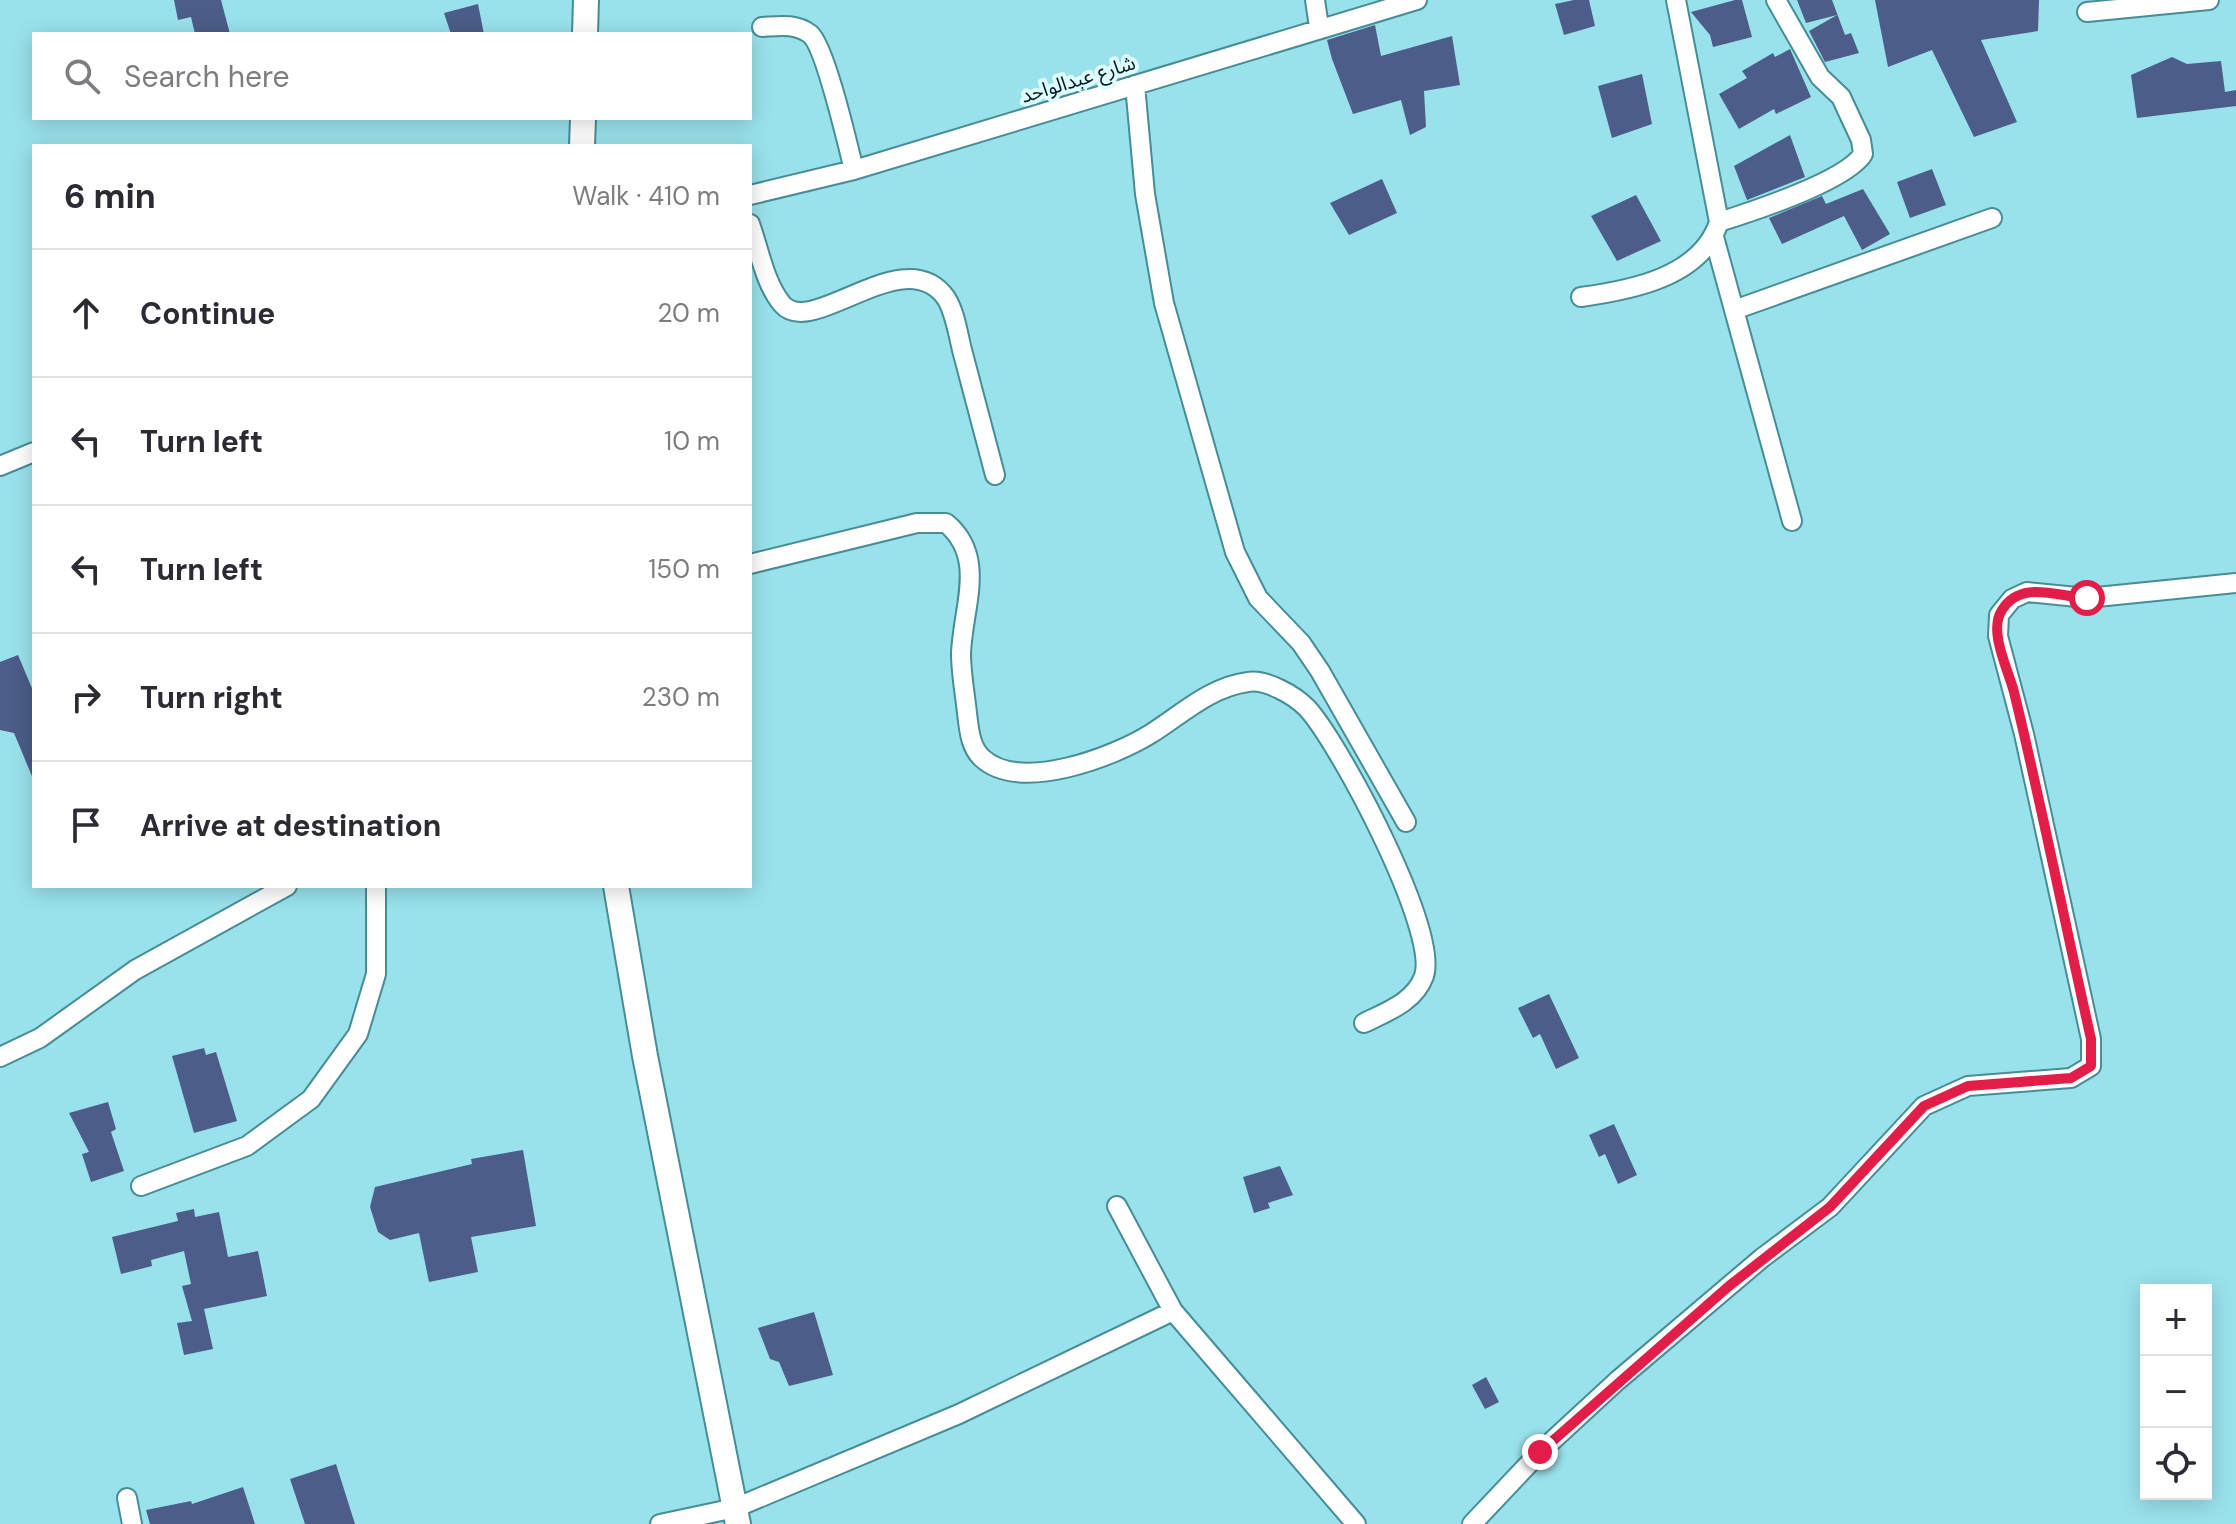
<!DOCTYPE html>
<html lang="en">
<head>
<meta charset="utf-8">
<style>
	body { margin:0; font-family:"DM Sans","Noto Sans Arabic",sans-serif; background:#f7f7f7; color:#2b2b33 }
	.controls { position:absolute; right:24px; bottom:24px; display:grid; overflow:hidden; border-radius:0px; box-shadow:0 4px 20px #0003 }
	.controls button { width:72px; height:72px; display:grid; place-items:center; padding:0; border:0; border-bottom:2px solid #e1e1e2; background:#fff; color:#2b2b33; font:40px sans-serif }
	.stop { position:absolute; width:24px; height:24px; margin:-18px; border:6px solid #e11d48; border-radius:50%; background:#fff }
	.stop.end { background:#e11d48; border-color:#fff; box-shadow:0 2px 8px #0008 }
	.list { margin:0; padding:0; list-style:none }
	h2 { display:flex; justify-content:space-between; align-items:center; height:104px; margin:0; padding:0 32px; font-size:34px }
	h2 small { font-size:26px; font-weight:400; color:#7c7c81 }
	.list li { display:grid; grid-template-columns:52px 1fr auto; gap:24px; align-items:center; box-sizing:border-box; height:128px; padding:0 32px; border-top:2px solid #e1e1e2 }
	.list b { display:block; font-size:30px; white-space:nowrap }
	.list em { font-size:26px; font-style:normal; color:#7c7c81 }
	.icon { flex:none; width:44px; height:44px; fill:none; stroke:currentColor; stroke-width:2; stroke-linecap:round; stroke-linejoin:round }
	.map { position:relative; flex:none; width:2236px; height:1524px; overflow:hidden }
	.search { position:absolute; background:#fff; box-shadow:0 4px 20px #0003; left:32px; top:32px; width:720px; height:88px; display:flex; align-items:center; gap:20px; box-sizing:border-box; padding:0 28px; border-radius:0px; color:#7c7c81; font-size:30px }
	.panel { position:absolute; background:#fff; box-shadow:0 4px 20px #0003; left:32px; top:144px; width:720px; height:744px; border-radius:0px }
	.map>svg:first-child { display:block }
	.building { fill:#4b5d88 }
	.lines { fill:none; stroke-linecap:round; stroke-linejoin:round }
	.street-casing { stroke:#468d96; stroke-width:22 }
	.secondary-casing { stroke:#468d96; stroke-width:28 }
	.street { stroke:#fff; stroke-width:18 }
	.secondary { stroke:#fff; stroke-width:24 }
	.route { stroke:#e11d48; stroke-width:10 }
	.labels { text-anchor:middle; stroke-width:8; stroke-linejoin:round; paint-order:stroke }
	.street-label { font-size:20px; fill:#001e21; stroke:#dffbfe }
</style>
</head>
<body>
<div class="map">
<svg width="2236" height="1524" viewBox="0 0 2236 1524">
	<rect width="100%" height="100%" fill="#9ae2eb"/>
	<path class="building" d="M174 0H221L230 34H195L191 17 178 20Z
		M1574 0H1589L1595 26 1564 35 1555 4Z
		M1735 0H1742L1752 37 1713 47 1710 35 1691 12Z
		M1797 0H1832L1845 35 1851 33 1859 53 1825 62 1809 31 1837 15 1806 23Z
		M1875 0H2039L2038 31 1981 40 2017 122 1974 137 1932 50 1888 67Z
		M478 4 484 34H451L444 13Z
		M1375 25 1381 56 1452 36 1460 85 1424 91 1426 127 1410 135 1401 100 1353 114 1332 59 1327 40Z
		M1790 49 1811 97 1776 114 1774 109 1739 129 1719 94 1747 78 1742 71 1773 53 1775 57Z
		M2172 57 2187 64 2221 61 2225 92 2236 90V106L2137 118 2131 75Z
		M1642 74 1652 124 1612 138 1598 86Z
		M1790 135 1805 177 1747 200 1734 166Z
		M1932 169 1946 205 1910 218 1897 182Z
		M1382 179 1397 213 1349 235 1330 203Z
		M1863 189 1890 234 1862 250 1844 216 1782 244 1769 218 1822 196 1826 204Z
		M1636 195 1661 241 1617 261 1591 216Z
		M18 655 34 693V781L14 733 0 730V662Z
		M1549 994 1579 1058 1556 1069 1540 1034 1533 1038 1518 1008Z
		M204 1048 206 1055 216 1052 237 1121 194 1133 172 1056Z
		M108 1102 116 1129 111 1132 124 1171 91 1182 82 1154 89 1152 69 1113Z
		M1614 1124 1637 1175 1618 1184 1605 1154 1599 1157 1589 1135Z
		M523 1150 536 1226 471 1237 478 1272 429 1282 419 1233 390 1240 378 1232 370 1207 375 1187 472 1164 471 1159Z
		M1280 1166 1293 1195 1268 1203 1270 1208 1254 1213 1243 1177Z
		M194 1209 195 1217 219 1212 228 1257 258 1251 267 1296 204 1309 213 1349 184 1355 177 1323 192 1321 182 1286 191 1284 184 1251 151 1260 152 1266 121 1274 112 1237 178 1221 176 1213Z
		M814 1312 833 1375 789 1386 779 1362 770 1359 758 1328Z
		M1486 1377 1499 1402 1485 1409 1472 1385Z
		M336 1464 355 1524H305L290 1479Z
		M243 1487 255 1524H150L146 1510 191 1501 192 1504Z"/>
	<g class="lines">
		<defs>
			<path id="street" d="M1315 0 1319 27
				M2087 12 2209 0
				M762 27C779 26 795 23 810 34 825 46 848 146 854 170
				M1135 85 1145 194 1164 303 1235 552 1258 598 1301 643 1320 671 1406 822
				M750 195 854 170 1417 0
				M1719 222C1751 212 1846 181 1863 154L1861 140 1841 97 1820 77 1776 0
				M750 224C759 249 765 284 782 304 812 340 904 239 946 298 955 312 958 334 962 350 973 392 984 433 995 475
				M1714 237 1792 521
				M1581 297C1632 290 1701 277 1719 222L1676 0
				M1734 310 1992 218
				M0 466 34 452
				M750 564 917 523H946C987 557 963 606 961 653 961 673 965 694 967 713 969 729 970 747 982 758 1020 793 1114 757 1152 733 1182 714 1210 687 1248 682 1266 679 1294 695 1307 708 1340 744 1439 931 1424 976 1415 1002 1386 1012 1364 1023
				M0 1057 40 1038 135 970 287 886
				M141 1186 247 1146 311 1099 358 1034 376 974V886
				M1117 1206 1173 1311 1356 1524
				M127 1498 132 1524
				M660 1524 735 1508 959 1414 1173 1311
				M1472 1524 1540 1452 1617 1381 1762 1258 1830 1207 1924 1106 1968 1086 2071 1078 2091 1066V1039L2024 734 1998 636 1999 615 2012 599 2027 592 2087 598 2236 583"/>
			<path id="secondary" d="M585 34 586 0
				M582 146 583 118
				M616 886 645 1056 738 1524"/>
		</defs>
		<use href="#street" class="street-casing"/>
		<use href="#secondary" class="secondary-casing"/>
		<use href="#street" class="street"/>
		<use href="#secondary" class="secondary"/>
	</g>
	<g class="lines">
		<path class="route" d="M1540 1452 1729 1286 1830 1207 1924 1106 1968 1086 2071 1078 2091 1066V1039C2065 924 2042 807 2014 692 2008 669 1988 631 2002 610 2021 579 2058 597 2087 598"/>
	</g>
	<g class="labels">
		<g class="street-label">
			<text transform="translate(1078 79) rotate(-17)" y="7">شارع عبدالواحد</text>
		</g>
	</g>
</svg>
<div class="controls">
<button>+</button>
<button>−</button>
<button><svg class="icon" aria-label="locate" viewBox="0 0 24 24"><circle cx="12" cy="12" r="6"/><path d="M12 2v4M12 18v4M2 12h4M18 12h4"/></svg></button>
</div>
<div class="stop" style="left:2087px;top:598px"></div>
<div class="stop end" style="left:1540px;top:1452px"></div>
<div class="search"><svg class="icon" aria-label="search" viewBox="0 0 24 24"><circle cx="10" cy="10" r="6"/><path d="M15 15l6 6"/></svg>Search here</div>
<section class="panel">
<h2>6 min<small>Walk · 410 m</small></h2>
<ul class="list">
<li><svg class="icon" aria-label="ahead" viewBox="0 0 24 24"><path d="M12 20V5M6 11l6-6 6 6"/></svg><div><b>Continue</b></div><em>20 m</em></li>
<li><svg class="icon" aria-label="left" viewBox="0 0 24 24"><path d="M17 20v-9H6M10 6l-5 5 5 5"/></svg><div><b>Turn left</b></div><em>10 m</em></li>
<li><svg class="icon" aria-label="left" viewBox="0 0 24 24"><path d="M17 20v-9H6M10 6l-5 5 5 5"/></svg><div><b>Turn left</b></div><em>150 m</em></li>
<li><svg class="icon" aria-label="right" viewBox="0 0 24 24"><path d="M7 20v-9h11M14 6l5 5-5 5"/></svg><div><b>Turn right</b></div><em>230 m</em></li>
<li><svg class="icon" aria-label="arrive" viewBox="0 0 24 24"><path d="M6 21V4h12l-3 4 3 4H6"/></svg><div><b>Arrive at destination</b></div></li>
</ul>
</section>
</div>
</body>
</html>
